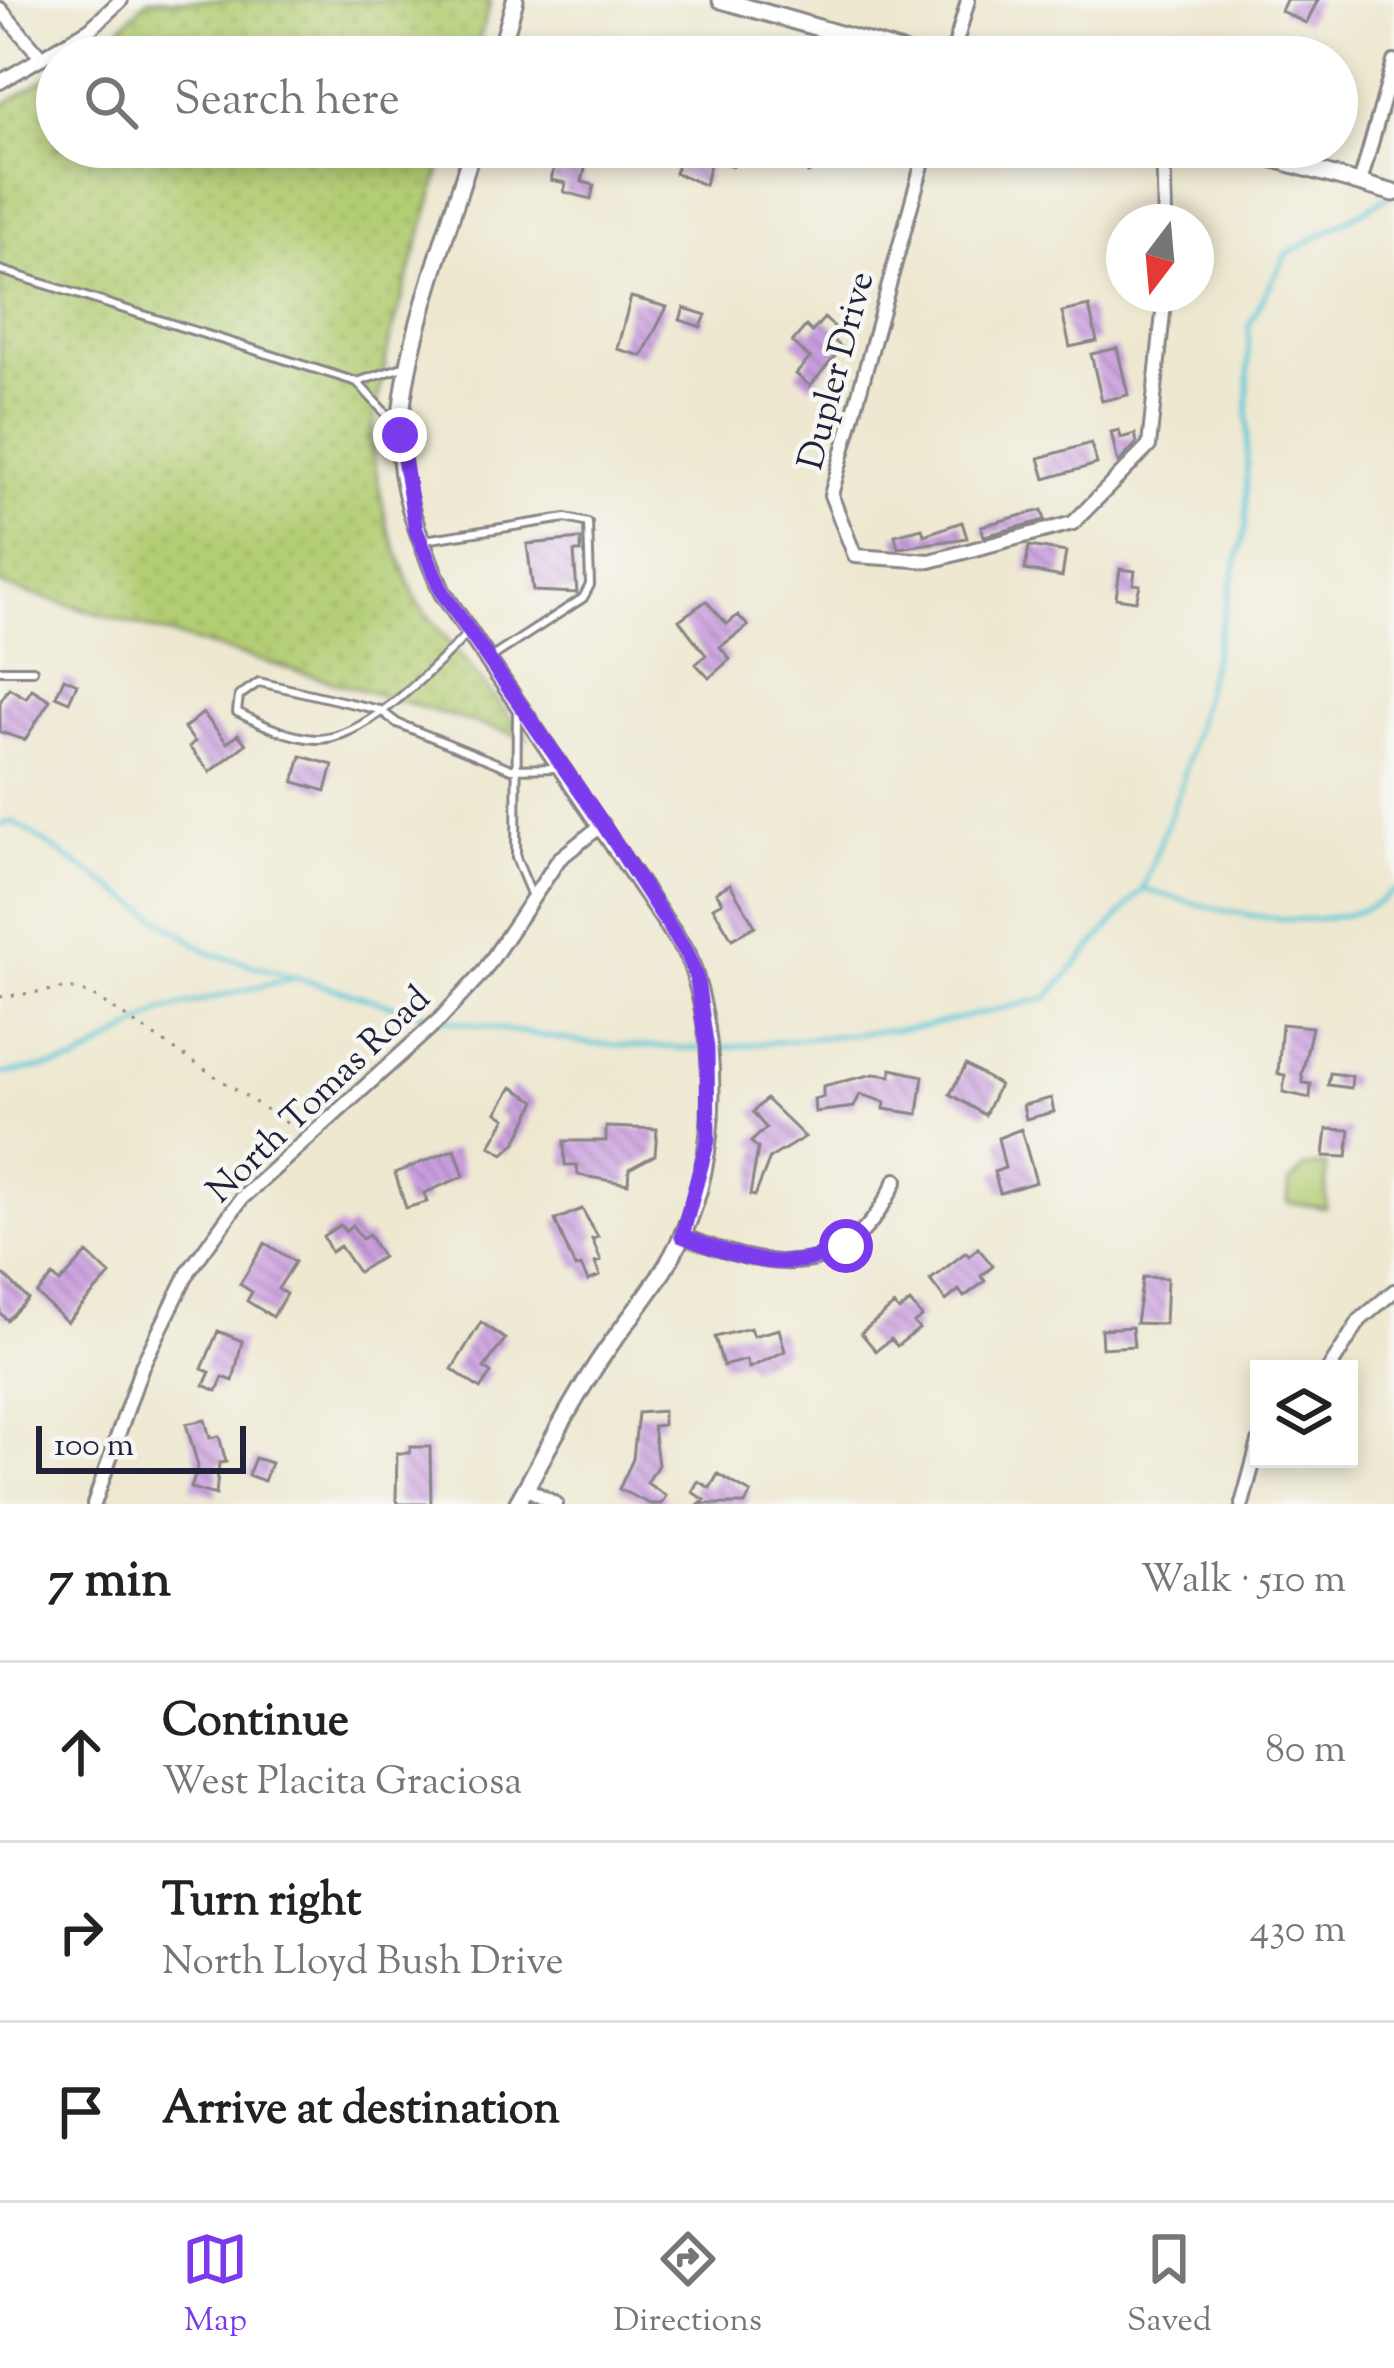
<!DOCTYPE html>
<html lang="en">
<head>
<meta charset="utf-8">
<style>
	body { margin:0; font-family:"Sorts Mill Goudy",serif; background:#f2f2f2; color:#222 }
	.controls { position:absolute; right:36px; bottom:36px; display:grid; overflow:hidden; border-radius:0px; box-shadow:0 6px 18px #0003 }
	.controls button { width:108px; height:108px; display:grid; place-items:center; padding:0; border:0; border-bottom:3px solid #e0e0e0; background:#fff; color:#222; font:60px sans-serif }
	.compass { position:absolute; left:1106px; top:204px; width:108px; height:108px; border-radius:50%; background:#fff; box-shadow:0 6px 18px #0003; rotate:196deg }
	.scale { position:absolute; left:36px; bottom:30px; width:210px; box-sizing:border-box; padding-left:12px; border:6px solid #22223b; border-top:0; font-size:33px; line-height:42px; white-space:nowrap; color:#22223b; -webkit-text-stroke:9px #f6f6f2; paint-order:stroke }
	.stop { position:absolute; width:36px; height:36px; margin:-27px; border:9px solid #7c3aed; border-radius:50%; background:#fff }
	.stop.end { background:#7c3aed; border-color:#fff; box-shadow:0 3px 12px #0008 }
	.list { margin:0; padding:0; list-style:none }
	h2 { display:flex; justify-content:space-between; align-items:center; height:156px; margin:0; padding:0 48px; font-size:51px }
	h2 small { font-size:39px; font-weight:400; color:#767676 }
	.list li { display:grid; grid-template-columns:78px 1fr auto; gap:36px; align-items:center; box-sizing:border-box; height:180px; padding:0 48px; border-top:3px solid #e0e0e0 }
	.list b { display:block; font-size:45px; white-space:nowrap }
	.list p { margin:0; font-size:39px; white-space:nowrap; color:#767676 }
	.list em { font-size:39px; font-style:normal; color:#767676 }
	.icon { flex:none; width:66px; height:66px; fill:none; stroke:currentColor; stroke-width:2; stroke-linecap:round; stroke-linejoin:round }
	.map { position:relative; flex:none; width:1394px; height:1504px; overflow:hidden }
	.search { position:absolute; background:#fff; box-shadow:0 6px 18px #0003; left:36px; right:36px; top:36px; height:132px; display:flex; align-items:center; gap:30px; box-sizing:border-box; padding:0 42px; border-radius:66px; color:#767676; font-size:45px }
	.sheet { height:696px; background:#fff }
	nav { display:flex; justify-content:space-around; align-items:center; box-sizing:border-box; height:168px; border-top:3px solid #e0e0e0; background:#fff; font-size:33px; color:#767676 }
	nav a { display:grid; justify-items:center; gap:6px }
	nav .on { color:#7c3aed }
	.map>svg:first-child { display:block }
	.grass { fill:url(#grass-dots); stroke:#6a7857; stroke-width:3 }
	.pitch { fill:#b3cd73; stroke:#6a7857; stroke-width:3 }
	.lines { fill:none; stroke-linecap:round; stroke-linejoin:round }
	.stream { stroke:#5ec8d8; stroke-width:4.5 }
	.building { fill:url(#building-back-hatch) }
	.service-casing { stroke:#888586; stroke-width:12 }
	.minor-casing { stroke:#888586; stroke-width:18 }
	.tertiary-casing { stroke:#888586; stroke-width:21 }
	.path { stroke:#888586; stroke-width:3; stroke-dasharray:3 9; stroke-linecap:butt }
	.service { stroke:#fff; stroke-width:6 }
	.minor { stroke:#fff; stroke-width:12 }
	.tertiary { stroke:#fff; stroke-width:15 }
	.route { stroke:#7c3aed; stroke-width:15 }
	.labels { text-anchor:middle; stroke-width:9; stroke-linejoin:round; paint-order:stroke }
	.street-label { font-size:36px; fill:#22223b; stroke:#f6f6f2 }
</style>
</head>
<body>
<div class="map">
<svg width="1394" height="1504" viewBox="0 0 1394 1504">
	<defs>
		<pattern id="grass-dots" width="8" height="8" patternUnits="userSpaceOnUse" patternTransform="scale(3)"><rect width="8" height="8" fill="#b3cd73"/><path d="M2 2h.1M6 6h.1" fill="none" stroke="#9ab064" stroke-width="1.8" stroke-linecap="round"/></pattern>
		<pattern id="building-back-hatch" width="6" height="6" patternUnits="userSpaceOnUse" patternTransform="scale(3)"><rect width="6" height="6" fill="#cb9fdf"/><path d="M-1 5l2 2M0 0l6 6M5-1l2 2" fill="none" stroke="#a481b6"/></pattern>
	</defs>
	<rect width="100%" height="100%" fill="#f6f6f2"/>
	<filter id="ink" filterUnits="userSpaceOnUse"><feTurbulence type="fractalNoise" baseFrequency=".00833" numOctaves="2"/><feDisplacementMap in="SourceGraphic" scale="24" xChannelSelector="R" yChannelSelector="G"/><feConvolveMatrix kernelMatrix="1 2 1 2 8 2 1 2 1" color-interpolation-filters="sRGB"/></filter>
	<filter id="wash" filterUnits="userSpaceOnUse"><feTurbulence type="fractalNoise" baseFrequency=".004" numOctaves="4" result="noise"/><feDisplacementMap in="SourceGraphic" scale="48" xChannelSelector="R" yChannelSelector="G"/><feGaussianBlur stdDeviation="2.7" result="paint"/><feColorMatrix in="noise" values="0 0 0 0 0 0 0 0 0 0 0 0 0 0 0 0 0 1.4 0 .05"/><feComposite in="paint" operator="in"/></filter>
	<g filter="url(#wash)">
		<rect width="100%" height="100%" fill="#eee8d0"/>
		<path class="grass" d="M147 0H491L474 57H78L118 30Z
			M57 71V147H447L389 343 370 440 387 526 417 602 527 738 0 585V107Z"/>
		<path class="pitch" d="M1326 1165V1208L1288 1203 1289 1183 1305 1167Z"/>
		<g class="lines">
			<path class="stream" d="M0 825 14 822 210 953 440 1019 592 1044 708 1049 922 1027 1047 998 1143 889 1181 786 1246 526 1249 325 1286 255 1389 196
				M1143 889C1213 909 1335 946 1394 890
				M0 1074 75 1063 164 1010 297 977"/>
		</g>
		<g id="blocks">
			<path class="building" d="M1286 0H1318L1306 23 1281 11Z
				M1255 37 1303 56V57H1247Z
				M559 147H590L582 182 594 185 591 199 564 192 566 183 551 180Z
				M683 147H721L737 152 733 166 711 159 705 185 675 173Z
				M794 147H871L875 156 857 166 848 151 808 173Z
				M631 297 667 307 642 356 617 349Z
				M1089 306 1097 341 1070 347 1062 312Z
				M684 308 706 315 701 327 680 320Z
				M824 318 838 330 831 338 842 348 810 386 796 374 810 358 792 342 806 326 812 332Z
				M1117 348 1128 395 1102 401 1091 354Z
				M1119 430 1121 438 1135 434 1137 443 1118 463 1111 432Z
				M1091 443 1097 464 1045 479 1039 458Z
				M1042 510 1045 520 984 536 981 526Z
				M962 522 967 538 898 548 895 535 922 528 924 535Z
				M581 539V552H574L577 593 533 591 527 544Z
				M1029 546 1066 552 1062 577 1025 570Z
				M1120 569 1135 571 1133 584 1140 585 1136 601 1116 598Z
				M706 601 727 624 738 615 748 626 720 647 730 659 709 678 696 664 706 655 679 620Z
				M64 678 77 684 69 702 56 696Z
				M9 688 26 698 32 689 50 700 25 740 0 732V702Z
				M203 713 227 743 238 734 246 744 210 772 189 747 195 742 184 728Z
				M301 756 333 765 326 791 294 782Z
				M730 884 755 926 732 939 713 907 722 902 716 892Z
				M1282 1024 1312 1027 1302 1074 1303 1083 1311 1084 1310 1098 1283 1092 1285 1075 1278 1074Z
				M966 1065 999 1085 985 1115 950 1094Z
				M891 1069 923 1076 918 1114 884 1109 885 1102 860 1094 854 1107 815 1112 814 1099 823 1097V1086L874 1074 891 1076Z
				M1330 1073 1352 1076 1351 1088 1328 1085Z
				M512 1087 536 1101 517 1141 504 1154 490 1146 506 1118 497 1112Z
				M1051 1098 1054 1112 1026 1119 1023 1105Z
				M766 1099 805 1137 770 1158 755 1196 750 1195 758 1148 751 1142 766 1128 753 1112Z
				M606 1127 657 1129 655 1155 629 1169 628 1184 578 1175 577 1165H565L564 1141H606Z
				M1021 1129 1036 1182 1000 1193 994 1172 1005 1168 998 1138Z
				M1327 1129 1350 1130 1347 1157 1324 1156Z
				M455 1149 464 1176 424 1193 427 1202 406 1208 395 1173Z
				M582 1209 598 1237 592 1239 601 1261 595 1263 600 1276 588 1281 581 1266 575 1268 555 1220Z
				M340 1225 345 1231 352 1225 362 1239 369 1235 382 1257 358 1272 340 1246 331 1252 323 1236Z
				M265 1243 295 1262 278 1289 286 1294 273 1317 247 1301 252 1292 240 1284Z
				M978 1248 993 1266 981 1276 985 1281 964 1297 959 1290 946 1301 930 1280 966 1252 969 1256Z
				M87 1253 110 1275 67 1322 37 1294 53 1276 60 1283Z
				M0 1271 28 1299 7 1320 0 1313Z
				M1143 1277 1167 1278 1165 1324 1136 1323Z
				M910 1302 922 1317 914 1323 919 1329 897 1346 891 1339 876 1351 861 1333 894 1305 899 1311Z
				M481 1322 505 1339 484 1368 491 1373 480 1389 452 1369Z
				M1132 1327 1134 1346 1102 1348 1101 1329Z
				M750 1328 753 1336 779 1329 785 1351 749 1368 746 1360 723 1366 715 1337Z
				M218 1331 242 1341 233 1381 223 1377 217 1391 204 1385 210 1372 202 1369Z
				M663 1411V1425L653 1426 658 1465 647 1483 666 1496 661 1504H650L619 1489 633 1459 638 1413Z
				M205 1420 210 1438 219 1436 226 1462 219 1463 216 1495 191 1488 198 1466 186 1424Z
				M410 1447H430L431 1504H399L396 1499 397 1453H410Z
				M255 1458 271 1463 264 1481 248 1475Z
				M718 1474 751 1493 745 1504H700L705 1500 692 1492 698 1481 710 1488Z"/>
		</g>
	</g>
	<g filter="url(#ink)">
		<use href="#blocks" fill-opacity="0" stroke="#888586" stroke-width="3"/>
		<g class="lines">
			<defs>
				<path id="service" d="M0 270 357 382 398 427
					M357 382 406 366
					M424 540 566 518 588 523 590 585 583 598 489 659
					M467 634C435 666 366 740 317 739 290 738 261 724 237 712L239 696 259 682 380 710 397 723 511 769 558 768
					M0 670H33
					M517 708 516 858 531 894"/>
				<path id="minor" d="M0 9 42 58
					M952 57 968 0
					M0 82 90 29 121 0
					M927 147 831 495 855 556 930 561 1073 523 1149 446 1165 294
					M1163 147 1165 222
					M1360 183 1394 62
					M683 1236C774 1272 849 1285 896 1180
					M1329 1369 1360 1320 1394 1291
					M526 1488 556 1504
					M94 1504 142 1366 189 1271 242 1198 440 1019 484 971 559 859 603 824
					M1242 1504 1259 1442"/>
				<path id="tertiary" d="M721 0 920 57
					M499 57 515 0
					M473 147C448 233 403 345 400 433 398 489 421 542 442 592L688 955C719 1040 720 1153 682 1236 661 1284 623 1323 595 1367 566 1411 543 1458 517 1504
					M1232 147 1394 193"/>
			</defs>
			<use href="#service" class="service-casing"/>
			<use href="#minor" class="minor-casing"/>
			<use href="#tertiary" class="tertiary-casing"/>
			<path class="path" d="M0 997 69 988 89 993 297 1130"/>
			<use href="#service" class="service"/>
			<use href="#minor" class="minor"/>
			<use href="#tertiary" class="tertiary"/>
		</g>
	</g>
	<g class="lines" filter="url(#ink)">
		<path class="route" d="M400 435 416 530 442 592 603 824 688 955 697 980 707 1049 708 1140 682 1236C741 1259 787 1276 846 1246"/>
	</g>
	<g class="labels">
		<g class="street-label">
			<text transform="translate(834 370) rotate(-75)" y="13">Dupler Drive</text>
			<text transform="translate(317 1093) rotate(-44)" y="13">North Tomas Road</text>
		</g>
	</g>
</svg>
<div class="controls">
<button><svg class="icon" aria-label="layers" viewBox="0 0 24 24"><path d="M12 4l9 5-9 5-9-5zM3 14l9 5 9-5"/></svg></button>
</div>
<svg class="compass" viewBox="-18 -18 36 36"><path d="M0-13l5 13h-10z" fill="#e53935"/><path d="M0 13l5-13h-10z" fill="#767676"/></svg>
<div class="scale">100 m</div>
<div class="stop" style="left:846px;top:1246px"></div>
<div class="stop end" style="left:400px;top:435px"></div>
<div class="search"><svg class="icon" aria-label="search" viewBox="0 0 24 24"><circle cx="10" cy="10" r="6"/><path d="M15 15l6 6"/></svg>Search here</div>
</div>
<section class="sheet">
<h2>7 min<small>Walk · 510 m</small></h2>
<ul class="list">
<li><svg class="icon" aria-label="ahead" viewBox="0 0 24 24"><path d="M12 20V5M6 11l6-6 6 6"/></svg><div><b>Continue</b><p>West Placita Graciosa</p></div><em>80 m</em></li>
<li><svg class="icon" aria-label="right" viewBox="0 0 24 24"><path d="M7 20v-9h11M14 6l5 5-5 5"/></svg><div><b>Turn right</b><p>North Lloyd Bush Drive</p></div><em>430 m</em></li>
<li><svg class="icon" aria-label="arrive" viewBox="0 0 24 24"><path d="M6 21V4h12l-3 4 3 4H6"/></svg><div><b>Arrive at destination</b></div></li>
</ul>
</section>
<nav>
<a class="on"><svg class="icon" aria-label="map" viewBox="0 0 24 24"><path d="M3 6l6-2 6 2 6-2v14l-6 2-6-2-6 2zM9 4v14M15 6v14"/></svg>Map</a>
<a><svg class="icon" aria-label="directions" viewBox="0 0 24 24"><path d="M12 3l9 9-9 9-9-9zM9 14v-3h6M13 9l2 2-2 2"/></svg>Directions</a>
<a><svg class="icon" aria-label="saved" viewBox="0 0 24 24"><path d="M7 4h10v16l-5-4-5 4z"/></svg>Saved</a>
</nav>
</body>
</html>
